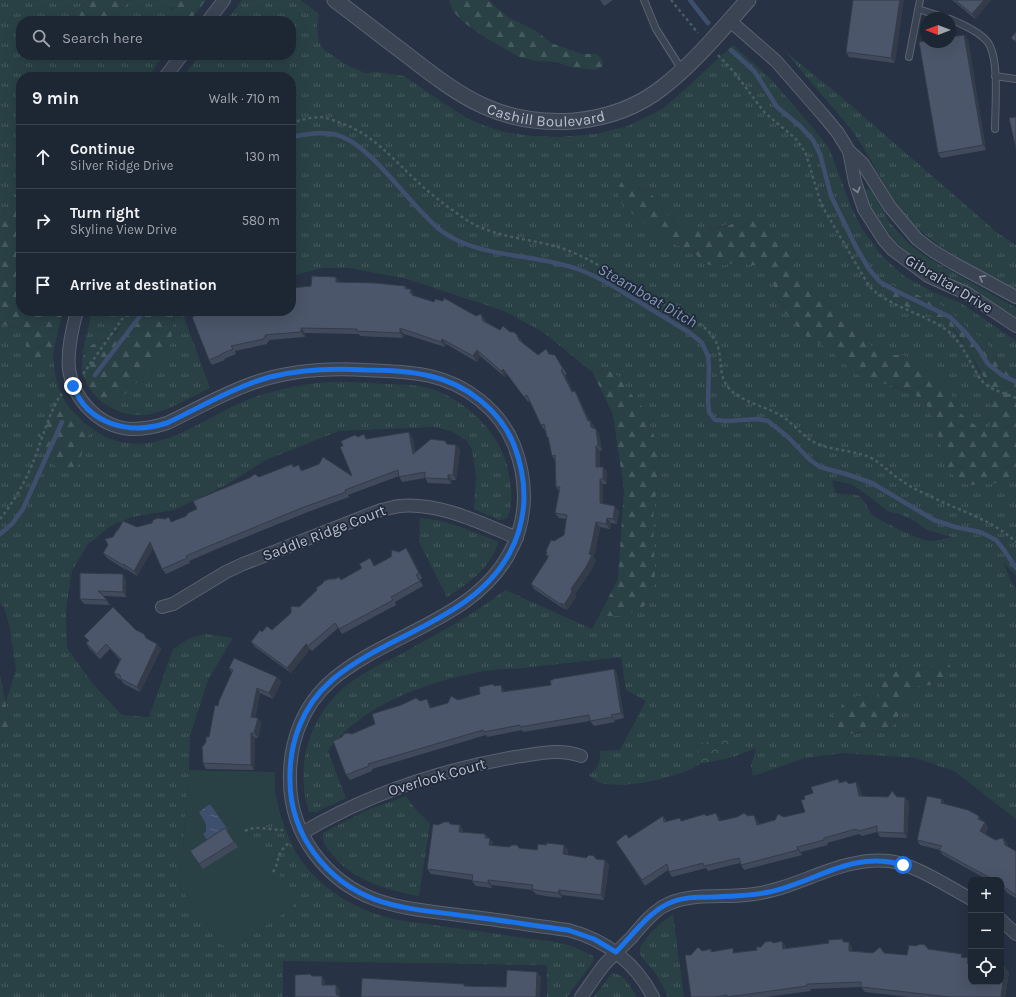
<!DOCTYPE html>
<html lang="en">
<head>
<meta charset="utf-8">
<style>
	body { margin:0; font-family:Karla,sans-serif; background:#252e3b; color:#f1f3f6 }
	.controls { position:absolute; right:12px; bottom:12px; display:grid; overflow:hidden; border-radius:8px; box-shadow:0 4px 16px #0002 }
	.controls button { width:36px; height:36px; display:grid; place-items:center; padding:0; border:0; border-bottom:1px solid #3b434e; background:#1d2633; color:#f1f3f6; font:20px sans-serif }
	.compass { position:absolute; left:920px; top:12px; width:36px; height:36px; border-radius:50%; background:#1d2633; box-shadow:0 4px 16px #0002; rotate:270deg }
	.stop { position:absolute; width:12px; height:12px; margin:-9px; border:3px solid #1a73e8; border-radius:50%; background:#fff }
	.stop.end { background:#1a73e8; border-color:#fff; box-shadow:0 1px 4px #0008 }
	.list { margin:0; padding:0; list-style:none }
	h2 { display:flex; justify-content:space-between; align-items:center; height:52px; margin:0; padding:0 16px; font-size:17px }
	h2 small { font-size:13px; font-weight:400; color:#a0a5ac }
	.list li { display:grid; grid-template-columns:26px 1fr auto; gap:12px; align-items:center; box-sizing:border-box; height:64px; padding:0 16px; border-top:1px solid #3b434e }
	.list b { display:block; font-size:15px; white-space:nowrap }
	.list p { margin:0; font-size:13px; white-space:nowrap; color:#a0a5ac }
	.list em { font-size:13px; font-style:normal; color:#a0a5ac }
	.icon { flex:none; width:22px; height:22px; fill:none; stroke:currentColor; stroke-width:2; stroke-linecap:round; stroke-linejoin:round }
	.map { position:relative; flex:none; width:1016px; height:997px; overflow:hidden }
	.search { position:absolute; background:#1d2633; box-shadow:0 4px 16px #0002; left:16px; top:16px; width:280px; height:44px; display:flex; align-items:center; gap:10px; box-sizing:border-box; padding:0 14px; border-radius:16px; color:#a0a5ac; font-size:15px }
	.panel { position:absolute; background:#1d2633; box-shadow:0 4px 16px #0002; left:16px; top:72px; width:280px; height:244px; border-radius:16px }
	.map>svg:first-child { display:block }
	.grass { fill:url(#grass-tufts); fill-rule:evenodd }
	.forest { fill:url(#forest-firs) }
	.park { fill:url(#park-crowns) }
	.garden { fill:#294145 }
	.water { fill:url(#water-ripples) }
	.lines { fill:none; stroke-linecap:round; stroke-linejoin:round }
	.stream { stroke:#3d4f6d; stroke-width:4.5 }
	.service-casing { stroke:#5a6271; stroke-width:8 }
	.minor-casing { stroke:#5a6271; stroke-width:14 }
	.tertiary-casing { stroke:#5a6271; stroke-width:17 }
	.path { stroke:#475d61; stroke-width:2.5; stroke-dasharray:3 3; stroke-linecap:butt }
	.service { stroke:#3b4453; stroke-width:6 }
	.minor { stroke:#3b4453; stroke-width:12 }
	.tertiary { stroke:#3b4453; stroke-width:15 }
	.wall { fill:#404a5b }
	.shaded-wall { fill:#343c4a }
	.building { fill:#4b566a; stroke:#343c4a }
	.oneway { stroke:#808896 }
	.route { stroke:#1a73e8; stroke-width:5 }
	.labels { text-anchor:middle; stroke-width:3.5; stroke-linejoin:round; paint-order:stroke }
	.street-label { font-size:15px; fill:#b9c0cd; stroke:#202939 }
	.water-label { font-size:16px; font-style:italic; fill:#8095b4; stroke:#202939 }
</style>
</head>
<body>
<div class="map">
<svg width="1016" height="997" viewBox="0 0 1016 997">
	<defs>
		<pattern id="grass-tufts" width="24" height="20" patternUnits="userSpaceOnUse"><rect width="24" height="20" fill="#294145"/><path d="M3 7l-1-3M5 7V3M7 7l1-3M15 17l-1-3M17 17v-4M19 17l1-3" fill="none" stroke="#465b5f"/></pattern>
		<pattern id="forest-firs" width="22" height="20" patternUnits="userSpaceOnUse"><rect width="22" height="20" fill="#294145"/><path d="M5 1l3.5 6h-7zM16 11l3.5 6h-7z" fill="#465b5f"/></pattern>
		<pattern id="park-crowns" width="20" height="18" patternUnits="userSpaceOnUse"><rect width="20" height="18" fill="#294145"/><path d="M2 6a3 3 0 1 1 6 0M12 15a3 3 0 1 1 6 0" fill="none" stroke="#465b5f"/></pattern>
		<pattern id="water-ripples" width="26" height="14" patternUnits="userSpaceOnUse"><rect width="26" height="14" fill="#3d4f6d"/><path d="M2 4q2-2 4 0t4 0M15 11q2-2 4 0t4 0" fill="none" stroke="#576781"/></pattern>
	</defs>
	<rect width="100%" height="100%" fill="#273244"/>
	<path class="grass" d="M0 0H91C81 5 71 11 67 21H21V55H70C80 60 90 60 100 55H164L148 77H21V143L16 147C18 157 20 168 20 179 20 187 8 214 0 218Z
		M130 0H169L171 9 184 18H192L190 21H114L115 17Z
		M242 0H300L319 14 317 26 319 42 323 49 345 64 365 73 377 72 404 76 445 104 467 118 485 126 504 132 531 136 559 137 595 134 628 126 664 108 693 82 733 45 771 79 820 136 830 150 851 207 863 230 882 256 904 276 933 292 961 303 1016 341V375L1001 365 988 345 980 337 970 330 957 317 917 296 896 286 882 283 893 301 943 320 950 326 971 354 978 371 985 380 992 386 991 424 987 430H982L972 423 960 413 954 403 946 383 926 371 917 362 903 355H890L878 352 871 347 861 335 841 316 814 295 799 277 788 252 741 220C718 229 685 237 667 215 661 208 659 200 652 195 649 192 644 192 641 189 637 187 633 183 629 180L624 208 635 215 645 224 667 241 694 252 703 263 714 266 735 263 760 266 769 275 784 311 804 335 822 345 839 358 853 372 914 394 925 402 933 418 947 466 991 484 1016 480V576L1003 562 1013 585 1016 588V819L954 771 915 758 844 753 805 758 753 776 751 766 756 748 733 757 729 737 696 744 700 764C681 777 618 792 596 781 593 779 591 777 589 775 598 768 601 763 600 751L620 750 646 701 626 690 621 657C588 661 555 664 522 668 506 669 489 669 474 673 422 684 360 706 328 751L346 798 316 812H309C296 771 306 725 337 694 355 676 379 665 401 654 437 634 473 615 505 590L592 629 599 616H620L637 611 653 536V519L659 468 657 443 643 408 631 394 602 367H586L543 332 504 311 407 279 350 268H322L291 276V77H183L200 55H291V21H226ZM832 480 851 484 870 497 887 511 900 514 915 521 927 530 952 537C946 538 938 541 931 541 922 541 882 522 874 516 867 511 867 501 859 496 854 493 843 496 835 492ZM939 661 933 685H920L912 690 884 732 867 731 854 734 843 735 829 719C836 712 850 695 860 696 868 697 870 700 879 697L881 684 903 670H917L933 666Z
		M786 52 838 94 999 234 1016 245V289C984 272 950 256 923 233 893 208 880 172 859 141 852 129 842 118 833 108 817 89 801 71 786 52Z
		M867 188 872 192 890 223 909 244 928 258 1016 308V317L971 288 927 267 914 258 896 242 878 219 865 195Z
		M92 311H128L122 324 110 338 90 345 82 355Z
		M175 311H188L184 317 210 388C190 397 160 417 138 415 127 415 117 411 108 406L124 395 168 352Z
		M0 323C6 327 16 327 23 329L27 338V352L35 365 44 359 53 356C55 377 57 390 69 407L56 412 89 434 93 429C100 434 108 439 117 441 168 455 212 410 258 396 279 389 304 384 326 382 346 381 367 383 387 384 402 385 420 384 435 390 462 400 488 423 501 449 509 466 517 503 506 519L499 520 474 509 476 476 472 450 467 441 453 432 436 427 339 431 266 460 226 485 174 510 132 517 111 526 88 544 72 571 66 610 67 648 92 683 122 715 149 717 173 649 190 638 205 634 233 638 208 680 190 736 189 770 180 887 222 945 271 864 258 844 245 842 246 836 281 817C286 830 290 843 297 854 319 889 358 912 398 920L555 942 572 946 593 956 594 959 592 963 567 997H547V965L283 961V997H0V746L9 721 6 701 16 670 9 624 4 607 0 603Z
		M420 518C446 519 472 532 497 541L498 544C489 569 468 584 447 597L419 542Z
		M406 796 416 810 430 824 419 896C385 890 352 880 330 852 325 846 322 841 323 833L365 811Z
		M673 914 684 997H668C664 988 659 978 653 970 649 965 641 958 640 953 637 942 665 919 673 914Z
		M612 973C624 973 632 989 637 997H594Z"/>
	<path class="forest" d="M91 0H130L115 17 114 21H67C71 11 82 5 91 0Z
		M169 0H206L192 18C179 18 171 13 169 0Z
		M449 0H488L509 18 535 30 551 43 582 54H597L602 60 603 66 595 70 571 67 556 62 536 61 517 56 486 38 463 22 453 11Z
		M21 143V311H63L56 340 53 356 44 360 35 365 29 362C26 351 28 340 23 329 16 326 6 327 0 323V218C8 214 18 191 20 182 23 171 18 158 16 146Z
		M623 180H629L641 190 651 194 658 201 667 215 676 224 688 228 710 229 727 226 741 220 752 219 767 224 781 236 799 277 814 295 841 316 878 352 890 355H903L917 362 926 371 946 383 954 403 960 413 972 423 982 429H987L991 424 992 386C980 376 979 367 971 354 964 342 955 328 943 321 925 310 885 305 877 285L882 283 896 286 944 306 957 317 970 330 980 337 988 345 1001 365 1016 375V480L991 484 968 485 956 480 947 466 933 418 925 402 914 394 897 387 867 379 853 372 839 358 822 345 804 335 784 311 769 275 760 266 735 263 714 266 703 263 694 252 667 241 645 224 635 215 624 208 619 197V186Z
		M128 311H175C170 324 174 339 168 352L124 395 108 406C102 403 98 399 94 394 83 382 76 359 89 347 94 342 103 342 109 339 118 334 124 320 128 311Z
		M586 367H602L618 376 631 394 643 408 657 443 659 468 653 519 655 578 653 591 647 604 637 611 620 616H599L618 579 624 490 613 415 593 373Z
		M69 407 85 424 93 429 89 434 76 469C70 469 62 469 57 467 42 460 33 434 44 420 50 414 61 410 69 407Z
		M949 660C949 663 951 667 950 670 948 677 940 684 932 685 925 686 918 684 912 690 904 698 900 717 891 728 884 735 875 730 867 731 853 731 842 741 829 729V719C836 712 850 695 860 696 868 697 870 700 879 697L881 684 888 674 903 670H917L933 666 939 661Z
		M0 674 9 721 0 746Z"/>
	<path class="park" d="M729 737 733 757 700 764 696 744Z"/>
	<path class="garden" d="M189 770 275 772V792L281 817 246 836 245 842 258 844 293 895V907L234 948 222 945 180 887Z"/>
	<path class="water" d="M210 804 228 830 218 838 208 841 203 834 206 832V824L199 812Z"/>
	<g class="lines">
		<path class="stream" d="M690 0 708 23
			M731 50 755 72 777 107 800 126 813 140 820 154 831 196 856 247 869 269 880 282 896 291 950 317 965 332 978 348 988 364 1002 375 1016 382
			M291 137C304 134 320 132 333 134 371 141 411 209 443 232 478 258 539 254 580 270 600 277 617 289 636 300 654 311 672 322 690 333L702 343 708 356 709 367 708 400 709 412 715 420 728 421 757 419 768 421 788 437 809 459 820 467 846 474 872 483 934 520 955 527 980 532 996 540 1004 550 1016 568
			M95 375 144 311
			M0 534 12 524 23 509 62 422"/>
		<defs>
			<path id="service" d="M644 0 656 29 682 70
				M918 9 946 18
				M950 19C962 24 985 34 990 46 999 64 995 108 995 129
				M909 57 920 0
				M995 76 1016 79"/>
			<path id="minor" d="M729 20 776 61 824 116 838 133 849 151 863 164 890 207 917 239 933 251 953 263 1016 297
				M208 21 224 0
				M165 77 182 55
				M849 151 855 182 864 209 884 240 893 250 928 276 968 294 1016 326
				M77 311C72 329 67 350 69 369 73 399 99 427 131 429 143 429 155 427 167 423 197 409 227 391 259 381 293 370 329 368 365 370 387 371 409 371 430 376 466 384 500 410 514 445 528 481 528 520 509 554 473 620 386 634 332 680 302 706 289 743 290 781 290 807 299 833 314 853 356 910 411 908 474 917 506 921 537 926 568 930 606 940 636 963 653 997
				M162 607 173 604 226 572 243 564 381 510C387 509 393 507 399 506 439 502 481 523 517 538
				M302 833C368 794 440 770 515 757 538 754 559 748 581 756
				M1001 920 1016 934
				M581 997C589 986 596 975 604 965 613 955 623 946 632 937 641 926 650 915 662 907 689 891 724 899 754 894 800 888 841 856 889 861 912 863 949 887 971 899"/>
			<g id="tertiary">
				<path id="s1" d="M335 0C359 18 383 37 407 55 462 98 501 126 574 121 606 118 638 107 663 87 695 62 721 30 748 0"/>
			</g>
		</defs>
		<use href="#service" class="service-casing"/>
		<use href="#minor" class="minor-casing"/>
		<use href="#tertiary" class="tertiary-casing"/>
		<path class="path" d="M671 0 698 33
			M718 55 734 72 765 113 795 138 801 146 806 154 821 204 869 286C892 309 925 313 949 332 960 342 966 354 973 367 976 371 978 377 981 380 990 390 1004 393 1016 398
			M291 123C301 120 311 117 321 117 327 118 333 120 338 122 374 134 391 158 418 182 431 195 447 206 462 217 490 237 526 238 558 247 571 251 586 258 598 265 620 277 640 291 662 303 680 313 700 319 713 337 727 356 712 379 737 395 750 404 766 407 780 415 794 423 803 438 818 444 835 451 853 450 869 457 882 463 889 473 901 480 910 487 921 492 932 497 962 512 991 519 1016 542
			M83 374 128 311
			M0 519C13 503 24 484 32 465 38 451 53 401 62 394
			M245 831C256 825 271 830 283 830
			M273 872C281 860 274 855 289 843"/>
		<use href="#service" class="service"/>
		<use href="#minor" class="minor"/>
		<use href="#tertiary" class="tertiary"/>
	</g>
	<path class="wall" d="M600 0H613L604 6Z
		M853 0 895 63 849 57 846 52Z
		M952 0H991L975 19Z
		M964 35 968 40 986 150 941 158 938 153Z
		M340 282 405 286 408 289 414 294V296L485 319 486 322 500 330 510 332 517 335 521 340 522 342 538 355 549 354 555 355 558 360 567 374 565 375 573 392 575 391 578 396 589 420 594 425V428L596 429 599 434 602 450 600 451V467H603L607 472V484H603V504L619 511 617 524 611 523 610 529 600 527 595 552 593 557 596 560 590 572 575 594 576 597 567 610 565 608 564 609 534 589 531 584 548 558 546 555 547 553 546 551 554 541 564 535 566 519 559 518 555 513 559 491 556 487 555 460 552 456 549 440 547 437 545 430V431L541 425 530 401 528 402 507 374 505 377 480 356 477 362 446 344 445 347 404 334 403 338 360 336 359 334 305 333V337L269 340V342H267V344L235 351 236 354 224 359 225 360 212 365 209 360 199 314 291 311 311 286Z
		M358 437 368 439 413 438 415 452 447 444 456 445 460 450 456 480H452L451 484 428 483 425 478 402 482 399 476 348 495 349 497 308 512 224 546 189 561 190 563 166 574 162 569 153 548 137 576 126 569V570L107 558 103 553 113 537 118 530 172 522 186 516 197 509 259 477 294 467 303 470 352 476 343 446Z
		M406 548 410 553 422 578 420 580 423 586 395 602 396 605 342 634 338 628 312 651 310 649 291 673 255 647 251 642 262 632 272 630 299 607 341 580 375 566Z
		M126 579V597L103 596 110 605 84 604 80 599Z
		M136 630 148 639 157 644 161 649 140 692 124 684 121 680 117 678 114 673 120 660 110 649 100 659 89 648 86 643 88 641 84 636Z
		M229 668 277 677 281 682 273 699 260 693 255 718H258L261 723 258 738H255L254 770 206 769 203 763 206 742 209 737 218 706 232 673Z
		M614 669 617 674 624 718 615 720V722L594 726 590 721 523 732 522 730 487 737 486 735 372 769V771L350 780 346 775 352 734 375 724 420 701 430 704 431 708 480 694 493 684 495 686 504 690V691L551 685 553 680Z
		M838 779 840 782 849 784 856 782 859 787 862 796 897 797 909 802 907 838 880 837 877 832 862 836 859 834 827 843 828 845 801 852 802 855 744 870 740 863 708 871 706 868 672 877 669 872 668 870 645 886 616 842 629 838 663 816 666 821H682L707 816 720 818 721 821 748 816 757 820 759 824 805 812V799L813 793Z
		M942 799 945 804 979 816 982 821 985 822 988 828 985 834 995 840 1003 838 1007 843 1008 847 1016 851V898L1007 893 1005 890 1001 887V880H988L943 855 939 850H940L920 845 917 840Z
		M450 824 460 825 463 830V832L485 834 488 838 493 843V845L537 850 546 845H564L568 850 567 855 605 860 609 865 604 900 562 895V898L545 896 536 894 532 890 492 885V888L476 886 472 881V880L431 874 427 869Z
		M225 828 238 847 203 869 190 851Z
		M782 941 785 946 786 948 845 942 852 947V951L907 955 916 946 925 945 928 950 971 982 1009 972 1005 997H909L865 992 861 987 810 989 811 991 766 997H691V955L702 951 711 949 712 952 736 953 757 950 761 947 773 943Z"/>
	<path class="shaded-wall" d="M900 0H904L895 63 891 58Z
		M984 0H991L975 19 972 14Z
		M964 35 968 40 986 150 983 145Z
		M336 277 340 282V287L336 282Z
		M411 289 414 294 415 300 410 293Z
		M481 314 485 319 487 326 483 321Z
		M301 328 305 333V337L301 332Z
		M400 328 404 334 403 338 400 333Z
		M517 335 521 340 523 345 519 340Z
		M442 339 446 344 445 347 441 342Z
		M477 350 480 356 477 362 473 356Z
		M503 369 507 374 505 377 501 371Z
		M561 370 565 375 575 397 572 392Z
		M575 391 578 396 591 426 588 421Z
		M590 420 594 425 595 432 591 427Z
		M596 429 599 434 602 450 598 445Z
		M409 432 413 438 417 459 413 454Z
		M456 445 460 450 456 480 453 475Z
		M596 446 600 451V472L596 467Z
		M603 467 607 472V484L603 479Z
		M448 475 452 480 451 484 448 479Z
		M600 479 603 484V508L600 503Z
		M615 506 619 511 617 524 613 519Z
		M607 518 611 523 610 529 606 524Z
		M596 522 600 527 595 552 593 557 596 560 590 572 575 594 576 597 567 610 564 605 571 589 589 554Z
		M150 542 154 547 137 576 134 571Z
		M406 548 410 553 422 578 419 573Z
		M123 564 126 569V570L123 565Z
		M123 574 126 579V597L123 592Z
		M561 603 565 608 564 609 560 604Z
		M157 644 161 649 140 692 137 687Z
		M306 644 310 649 291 673 287 668Z
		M614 669 617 674 624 718 621 713Z
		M277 677 281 682 273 699 269 693Z
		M501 685 504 690 505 697 502 692Z
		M257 688 260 693 255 722 251 717Z
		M427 699 430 704 433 713 430 708Z
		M611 715 615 720V722L612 717Z
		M258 718 261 723 258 738 254 733Z
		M251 733 255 738 254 770 251 765Z
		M856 782 859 787 863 801 859 796Z
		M905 797 909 802 907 838 904 833Z
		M942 799 945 804 941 803Z
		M716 813 720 818 722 827 719 821Z
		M754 815 757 820 760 830 757 825Z
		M979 816 983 821 981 824 978 819Z
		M985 822 988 828 983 836 980 831Z
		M460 825 463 830 462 837 459 832Z
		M490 838 493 843V850L489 845Z
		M1003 838 1007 843 1009 850 1005 845Z
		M564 845 568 850 567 859 563 854Z
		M797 847 801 852 802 855 798 850Z
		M605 860 609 865 604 900 601 895Z
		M488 880 492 885V888L488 883Z
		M559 890 562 895V898L558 893Z
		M782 941 785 946 786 954 783 949Z
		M849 942 852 947V956L849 951Z
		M968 958 971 962V968L967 963Z
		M1005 967 1009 972 1005 997H1001Z
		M537 972 541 977 540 997H536Z
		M322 976 325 981V990L322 985Z
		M336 985 340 990V997L336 994Z"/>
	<path class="building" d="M853 0H900L891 58 846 52Z
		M955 0H984L972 14Z
		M1016 32V42L1011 38Z
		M964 35 983 145 938 153 919 42 926 41V42H950V37Z
		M1016 117V149L1009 118Z
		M312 276 336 277V282L375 283 405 286V289H411L410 293H412V295L434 302 435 299 443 301 444 298 476 316 481 314 483 321 500 330 503 326 510 332H514L517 335 519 340 538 355 546 349 549 354 555 355 563 369 561 370 572 392 575 391 588 421 590 420 591 427 596 429 598 445 596 446V467H603V479H600V503L615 506 613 519 607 518 606 524 596 522 591 547 589 554 592 555 586 567 571 589 572 592 564 605 561 603 560 604 531 584 549 556 546 555 547 552 546 551 551 540 554 541 564 535 567 515 555 513 560 487H556L555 455 552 456 548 437H547L544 424 541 425 527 395 524 397 503 369 501 371 477 350 473 356 442 339 441 342 400 328V333L356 331 357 329 301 328V332L265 335 266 337H264V339L231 346 233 349 221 354V355L209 360 192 317 199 314 200 311H291V288L311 286Z
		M409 432 413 454 431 439 445 441 447 444 456 445 453 475H448V479L425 478V472L399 477 398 470 345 490 346 492 304 507 221 541 186 556 187 558 162 569 150 542 134 571 123 564V565L103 553 108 545 105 539 113 537 117 530H118L123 521 137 527 152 523 153 520 158 518 165 519 169 517 171 522 186 516 188 513 197 509 193 501 249 478 255 474 259 477 292 464 293 467 299 465 301 471 319 464 323 457 352 476 340 447 343 446 341 441 355 435 358 437 364 434 366 439Z
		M406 548 419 573 416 575 420 581 391 597 393 600 339 629 335 623 308 646 306 644 287 668 251 642 260 630 262 632 267 626 272 630 291 613V606L299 607 317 590 316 588 322 584 324 581 329 579H335L339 577 341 580 362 568 359 564 370 558 374 566 391 557 392 550 399 552Z
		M80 573 123 574V592L98 591 107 600 80 599Z
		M113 607 136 630 144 634 146 638 157 644 137 687 121 679 120 675 114 673 121 659 106 644 97 654 86 643 89 641 84 636Z
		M234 658 277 677 269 693 257 688 251 717 258 718 254 733H251V765L203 763 202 747 206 742V737H209L215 705 218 706 219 701 233 670 229 668Z
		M614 669 621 713 611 715 612 717 590 721 589 715 520 727V725L484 732 483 730 368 764 369 766 346 775 333 741 342 737 344 734 348 733 352 734 375 724 372 714 401 705 416 698 420 701 427 699 430 708 448 703 451 696 458 700 480 694 479 687 493 684 494 686 501 685 502 692 551 685 550 680H553V679Z
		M838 779 839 783 846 781 849 784 856 782 859 796 888 797 892 791 897 797H905L904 833 877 832V826L859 831 856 829 824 838V840L797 847 798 850 741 865 739 858 704 866 703 863 669 872 667 864 642 880 616 842 626 834 629 838 663 816 664 822 680 818 681 821 705 814 706 816 716 813 719 821 737 817 744 813 748 816 754 815 757 825 775 820 778 814 784 817 805 812 801 800 805 799 804 796 813 793 811 787Z
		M927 796 942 799 941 803 968 810 979 816 978 819 985 822 980 831 995 840 1003 838 1005 845 1016 851V895L1004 887 1005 886 1001 884V880H994L939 850 942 846 917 840Z
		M444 822H449L450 824 460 825 459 832 485 834V838H490L489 845 509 847 512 845H517L519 848 537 850 538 844 546 845 547 843 564 845 563 854 586 858 589 855 594 856 596 859 605 860 601 895 559 890 558 893 542 891 532 889 533 885 488 880V883L472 881 473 875 427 869 433 824 438 825Z
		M225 828 234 842 199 864 190 851Z
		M843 939V942H849V951L873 953 880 947 884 953 907 955 909 945 916 946 920 944 925 945 928 949 962 954 961 957 968 958 967 963 971 964V982H1001V967H1005L1001 997H950L861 987V982L807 984V986L727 997V995L715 997H691L685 955H691L698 947 702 951 711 949V952L733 948V953L757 950 756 947H761L765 942 771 941 773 943 782 941 783 949 829 943 828 940Z
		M507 970 537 972 536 997H361L362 978 464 984V986L506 987Z
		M310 974 312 976H322V985H336V994L340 997H295V975Z"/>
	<defs><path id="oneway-chevron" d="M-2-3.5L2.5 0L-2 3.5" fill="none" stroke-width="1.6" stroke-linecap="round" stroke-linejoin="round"/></defs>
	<g class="oneway">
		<use href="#oneway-chevron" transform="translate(857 190) rotate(75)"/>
		<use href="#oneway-chevron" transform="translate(982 278) rotate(-152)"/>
	</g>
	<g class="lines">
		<path class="route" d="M73 386C88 425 130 435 167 423 201 407 234 387 270 377 301 369 333 368 365 370 387 370 409 371 430 376 466 384 500 410 514 445 528 481 528 520 509 554 473 620 386 634 332 680 302 706 289 743 290 781 290 807 299 833 314 853 356 910 411 908 474 917 506 921 537 926 568 930L594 939 616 952C632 936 650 910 672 902 684 897 698 897 711 897 730 896 750 896 769 892 817 882 851 850 903 865"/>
	</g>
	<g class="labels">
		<g class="street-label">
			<text dy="5" stroke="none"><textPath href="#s1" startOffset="247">Cashill Boulevard</textPath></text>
			<text transform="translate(949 284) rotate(31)" y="5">Gibraltar Drive</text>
			<text transform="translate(324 533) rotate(-21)" y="5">Saddle Ridge Court</text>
			<text transform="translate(437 777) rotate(-16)" y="5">Overlook Court</text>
		</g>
		<g class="water-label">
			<text transform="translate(648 295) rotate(30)" y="6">Steamboat Ditch</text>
		</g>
	</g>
</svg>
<div class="controls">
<button>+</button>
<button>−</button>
<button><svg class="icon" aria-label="locate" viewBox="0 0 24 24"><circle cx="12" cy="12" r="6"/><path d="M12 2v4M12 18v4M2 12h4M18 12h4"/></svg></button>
</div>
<svg class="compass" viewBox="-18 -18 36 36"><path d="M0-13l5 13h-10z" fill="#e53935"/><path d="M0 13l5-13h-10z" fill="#a0a5ac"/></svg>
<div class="stop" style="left:903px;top:865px"></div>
<div class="stop end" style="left:73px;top:386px"></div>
<div class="search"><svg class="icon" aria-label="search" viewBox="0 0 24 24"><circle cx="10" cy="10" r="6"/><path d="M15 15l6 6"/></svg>Search here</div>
<section class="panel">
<h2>9 min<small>Walk · 710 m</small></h2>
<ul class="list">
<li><svg class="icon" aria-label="ahead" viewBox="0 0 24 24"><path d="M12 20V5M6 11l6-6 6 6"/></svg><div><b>Continue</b><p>Silver Ridge Drive</p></div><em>130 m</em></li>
<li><svg class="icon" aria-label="right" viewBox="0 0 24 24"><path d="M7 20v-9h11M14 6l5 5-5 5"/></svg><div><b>Turn right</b><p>Skyline View Drive</p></div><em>580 m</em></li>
<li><svg class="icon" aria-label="arrive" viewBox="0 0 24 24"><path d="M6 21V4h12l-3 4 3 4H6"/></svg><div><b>Arrive at destination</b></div></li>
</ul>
</section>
</div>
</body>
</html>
